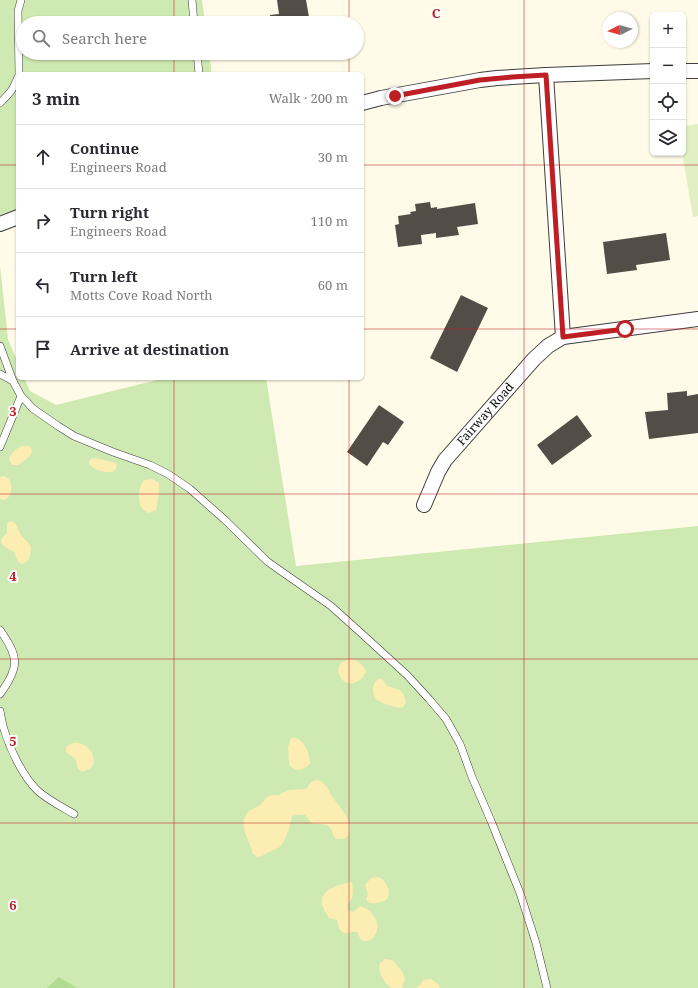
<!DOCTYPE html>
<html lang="en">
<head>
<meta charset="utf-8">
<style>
	body { margin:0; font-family:"Noto Serif",serif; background:#f7f7f7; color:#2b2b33 }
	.controls { position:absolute; right:12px; top:12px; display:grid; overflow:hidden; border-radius:6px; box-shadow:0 1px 3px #0004 }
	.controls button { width:36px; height:36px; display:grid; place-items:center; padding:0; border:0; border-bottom:1px solid #e1e1e2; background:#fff; color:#2b2b33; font:20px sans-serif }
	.compass { position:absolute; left:602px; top:12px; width:36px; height:36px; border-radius:50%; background:#fff; box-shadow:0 1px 3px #0004; rotate:264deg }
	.stop { position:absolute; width:12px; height:12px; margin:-9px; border:3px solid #bd1f25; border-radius:50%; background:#fff }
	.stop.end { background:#bd1f25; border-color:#fff; box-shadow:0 1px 4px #0008 }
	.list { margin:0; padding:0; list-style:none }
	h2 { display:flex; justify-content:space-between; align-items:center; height:52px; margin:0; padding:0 16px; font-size:17px }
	h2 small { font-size:13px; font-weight:400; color:#7c7c81 }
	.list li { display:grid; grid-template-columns:26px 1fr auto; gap:12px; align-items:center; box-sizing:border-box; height:64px; padding:0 16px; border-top:1px solid #e1e1e2 }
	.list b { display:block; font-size:15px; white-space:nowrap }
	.list p { margin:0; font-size:13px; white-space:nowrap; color:#7c7c81 }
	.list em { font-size:13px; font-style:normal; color:#7c7c81 }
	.icon { flex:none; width:22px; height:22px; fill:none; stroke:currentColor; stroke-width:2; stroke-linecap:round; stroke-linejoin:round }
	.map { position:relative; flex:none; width:698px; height:988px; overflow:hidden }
	.search { position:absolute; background:#fff; box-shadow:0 1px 3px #0004; left:16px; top:16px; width:348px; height:44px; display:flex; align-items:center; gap:10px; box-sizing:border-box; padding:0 14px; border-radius:22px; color:#7c7c81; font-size:15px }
	.panel { position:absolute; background:#fff; box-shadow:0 1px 3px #0004; left:16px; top:72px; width:348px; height:308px; border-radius:6px }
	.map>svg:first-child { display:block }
	.green { fill:#cee9b1 }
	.forest { fill:#b1db90 }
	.sand { fill:#fcedb2 }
	.pitch { fill:#e0f0c3 }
	.building { fill:#534c47 }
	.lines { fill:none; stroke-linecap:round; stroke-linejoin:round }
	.lane-casing { stroke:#3d3d3d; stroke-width:8 }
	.street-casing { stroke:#3d3d3d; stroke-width:16 }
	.lane { stroke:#fff; stroke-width:7 }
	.street { stroke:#fff; stroke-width:14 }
	.route { stroke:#bd1f25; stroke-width:5 }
	.grid { fill:none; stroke:#bd1f25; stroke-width:1; stroke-opacity:0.55 }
	.labels { text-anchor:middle; stroke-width:4; stroke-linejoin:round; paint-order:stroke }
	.street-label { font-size:12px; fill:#0a0a0a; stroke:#fff }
	.grid-label { font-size:13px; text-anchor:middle; font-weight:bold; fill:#bd1f25; stroke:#fff; stroke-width:4; stroke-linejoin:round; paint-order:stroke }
</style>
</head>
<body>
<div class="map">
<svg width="698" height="988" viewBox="0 0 698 988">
	<rect width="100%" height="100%" fill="#fffbe8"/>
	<path class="green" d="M0 0H202L205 23H23V53H209L211 67V74H18V217L0 224Z
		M0 266 8 339 18 363V378H24L30 391 56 405 165 378H266L296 566 698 526V988H0Z"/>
	<path class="forest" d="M59 977 77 988H47Z"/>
	<path class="sand" d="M22 446H27L31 447 32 452 29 457 18 465H12L9 459C11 453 16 448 22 446Z
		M96 458 116 463 117 465 116 469 113 472C105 473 94 470 89 464 89 459 92 458 96 458Z
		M4 476 9 479C13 486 12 496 5 500L0 499V477Z
		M153 479C156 481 157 481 159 483 160 487 157 506 156 510L149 513C136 509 137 491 143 481L145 480Z
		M12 521C19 525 17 529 21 535 24 539 29 542 31 547 30 555 31 561 22 564 17 562 16 557 14 552 7 548 1 547 1 539L7 533V523Z
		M350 659C357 660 364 664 366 672 364 676 362 679 358 681 344 690 333 671 341 663 343 661 347 660 350 659Z
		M380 678 384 681 387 686C397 689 404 689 406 702L403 707C396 709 381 703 375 699 372 691 372 682 380 678Z
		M291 738C303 736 310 753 310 763 305 771 295 772 289 765L288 747Z
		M73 743C90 740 102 764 87 770 85 771 83 772 81 771 76 769 77 763 76 760 73 756 69 755 66 752V747Z
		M316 780 321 781 327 787 331 795 346 815 350 826 349 835 343 839H336L333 835C332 822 320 825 311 823L305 815H296L292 816 289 829 284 841 281 846 278 848 269 852 262 856 257 857 253 854 244 829V819L247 813 249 811 260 805 267 797 271 795H278L289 790 306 789 311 782Z
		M378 877C385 879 392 891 387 899 384 902 375 904 371 903 368 903 368 901 366 899L368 894 365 885 371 878Z
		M350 882 352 883C353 887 353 894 352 898 349 903 345 904 349 911L354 912C355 911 358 907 359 907 361 906 363 907 365 908 376 913 382 928 373 938 369 941 365 942 361 940L357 932C352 931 347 935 342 932L339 929 337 920 329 918C327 914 323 909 322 904 319 889 340 885 350 882Z
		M385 959 392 960 395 963 402 971 405 979 402 988C399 988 395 988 392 988 386 986 379 973 379 967 379 963 382 962 385 959Z
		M431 979 438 984 440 988H416L421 984 423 980Z"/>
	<path class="pitch" d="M698 124V216L693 217 682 153H683V126Z"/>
	<path class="building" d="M277 0H306L310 23H271L270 15 279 14Z
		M430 202 431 208 437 207V209L475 203 478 224 457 227 459 235 436 238V233L421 235 422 244 398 247 395 225 399 224 398 216 411 214 410 212 416 211 415 204Z
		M666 233 670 260 636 265 637 270 607 274 603 242Z
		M461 295 488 308 457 372 430 358Z
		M687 391V396L698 394V433L649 439 645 412 668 410 667 393Z
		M379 405 404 422 388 445 383 442 367 466 347 452Z
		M577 415 592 436 552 465 537 445Z"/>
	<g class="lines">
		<defs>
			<path id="lane" d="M192 0 194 23
				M197 53 199 74
				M19 74 18 11 21 0
				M0 103C10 93 13 90 18 77
				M0 346 13 381
				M0 374 13 381 21 396 27 402 32 408 58 426 74 436 113 452 150 465 168 474 190 489 225 520 268 562 331 606 361 633 407 675 429 699 446 719 460 744 472 777 491 821 520 893 536 943 547 988
				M0 447 21 396
				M0 630C19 657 20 667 0 694
				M0 711C1 716 2 721 3 726 9 747 22 776 38 791 48 800 62 807 74 814"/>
			<g id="street">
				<path d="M683 71H698"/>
				<path d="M546 75 563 337 698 319"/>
				<path d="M362 103 381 98 480 80 497 78 546 75 653 71"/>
				<path d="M0 224 18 217"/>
				<path id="s1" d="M424 505 438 472 445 460 534 359 548 346 563 337"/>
			</g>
		</defs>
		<use href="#lane" class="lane-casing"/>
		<use href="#street" class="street-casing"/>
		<use href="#lane" class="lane"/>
		<use href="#street" class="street"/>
	</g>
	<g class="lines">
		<path class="route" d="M395 96 480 80 512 77 546 75 563 337 625 329"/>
	</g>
	<path class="grid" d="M174 0V23M349 0V23M524 0V988M174 53V74M349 53V74M0 165H18M362 165H698M0 329H18M362 329H698M174 378V988M349 378V988M0 494H698M0 659H698M0 823H698"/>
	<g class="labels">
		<g class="street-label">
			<text dy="4" stroke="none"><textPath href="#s1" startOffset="111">Fairway Road</textPath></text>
		</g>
	</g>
	<g class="grid-label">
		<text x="436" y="18">C</text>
		<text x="13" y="416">3</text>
		<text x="13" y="581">4</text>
		<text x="13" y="746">5</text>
		<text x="13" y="910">6</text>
	</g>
</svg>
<div class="controls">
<button>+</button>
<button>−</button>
<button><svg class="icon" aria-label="locate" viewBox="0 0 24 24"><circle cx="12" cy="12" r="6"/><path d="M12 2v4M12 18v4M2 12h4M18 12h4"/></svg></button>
<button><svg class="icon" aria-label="layers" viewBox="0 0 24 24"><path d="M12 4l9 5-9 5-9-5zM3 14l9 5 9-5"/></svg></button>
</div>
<svg class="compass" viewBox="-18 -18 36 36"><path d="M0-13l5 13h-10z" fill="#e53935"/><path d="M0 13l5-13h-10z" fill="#7c7c81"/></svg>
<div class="stop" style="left:625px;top:329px"></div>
<div class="stop end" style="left:395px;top:96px"></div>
<div class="search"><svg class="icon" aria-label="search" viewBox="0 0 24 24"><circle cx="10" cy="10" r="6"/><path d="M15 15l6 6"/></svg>Search here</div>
<section class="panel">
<h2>3 min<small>Walk · 200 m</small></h2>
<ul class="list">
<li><svg class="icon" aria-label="ahead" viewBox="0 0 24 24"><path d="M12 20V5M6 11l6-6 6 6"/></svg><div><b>Continue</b><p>Engineers Road</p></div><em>30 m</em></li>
<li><svg class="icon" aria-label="right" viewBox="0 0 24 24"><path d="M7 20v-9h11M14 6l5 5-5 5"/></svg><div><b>Turn right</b><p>Engineers Road</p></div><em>110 m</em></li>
<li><svg class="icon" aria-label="left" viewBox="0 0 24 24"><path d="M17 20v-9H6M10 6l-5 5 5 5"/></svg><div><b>Turn left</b><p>Motts Cove Road North</p></div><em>60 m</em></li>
<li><svg class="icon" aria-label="arrive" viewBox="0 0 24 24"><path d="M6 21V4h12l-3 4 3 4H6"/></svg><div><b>Arrive at destination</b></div></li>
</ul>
</section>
</div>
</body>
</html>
